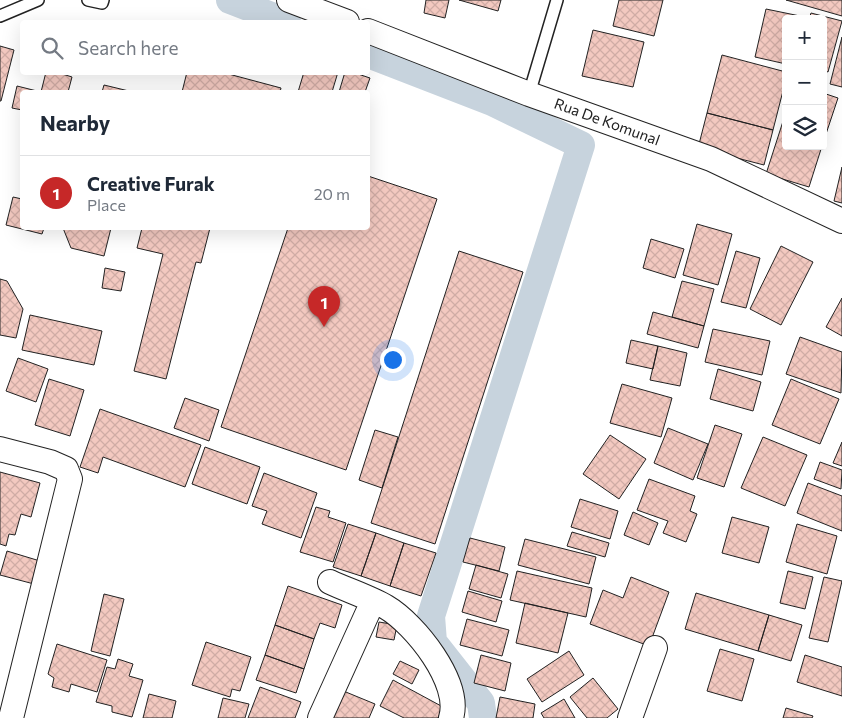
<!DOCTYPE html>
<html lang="en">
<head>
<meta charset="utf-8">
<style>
	body { margin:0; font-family:Commissioner,sans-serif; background:#f6f6f7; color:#1f2937 }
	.controls { position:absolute; right:15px; top:15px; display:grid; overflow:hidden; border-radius:5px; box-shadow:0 5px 20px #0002 }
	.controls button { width:45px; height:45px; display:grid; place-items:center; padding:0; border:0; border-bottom:1px solid #e0e1e3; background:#fff; color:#1f2937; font:25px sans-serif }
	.you { position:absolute; left:392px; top:359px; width:18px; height:18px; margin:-12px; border:4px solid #fff; border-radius:50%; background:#1a73e8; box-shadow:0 0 0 8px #1a73e833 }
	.badge { display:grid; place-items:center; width:32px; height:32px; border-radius:50%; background:#c62828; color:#fff; font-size:16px; font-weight:700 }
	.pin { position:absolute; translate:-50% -41px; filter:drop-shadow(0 1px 2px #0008) }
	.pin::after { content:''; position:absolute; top:26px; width:18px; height:15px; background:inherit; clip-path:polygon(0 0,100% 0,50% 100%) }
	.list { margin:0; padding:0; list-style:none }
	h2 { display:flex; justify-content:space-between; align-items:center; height:65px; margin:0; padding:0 20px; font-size:21px }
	h2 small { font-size:16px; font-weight:400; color:#747a83 }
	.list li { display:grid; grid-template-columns:32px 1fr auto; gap:15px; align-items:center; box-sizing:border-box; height:75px; padding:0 20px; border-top:1px solid #e0e1e3 }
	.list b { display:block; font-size:19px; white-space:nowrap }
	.list p { margin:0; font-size:16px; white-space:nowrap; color:#747a83 }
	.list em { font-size:16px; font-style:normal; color:#747a83 }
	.icon { flex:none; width:28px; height:28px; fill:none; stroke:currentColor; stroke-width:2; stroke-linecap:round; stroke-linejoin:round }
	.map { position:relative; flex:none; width:842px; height:718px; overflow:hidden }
	.search { position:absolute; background:#fff; box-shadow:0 5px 20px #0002; left:20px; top:20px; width:350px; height:55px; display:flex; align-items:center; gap:12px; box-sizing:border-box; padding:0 18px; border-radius:5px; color:#747a83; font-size:19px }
	.panel { position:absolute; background:#fff; box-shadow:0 5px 20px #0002; left:20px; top:90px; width:350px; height:140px; border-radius:5px }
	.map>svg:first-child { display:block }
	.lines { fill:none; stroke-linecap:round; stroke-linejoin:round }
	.canal { stroke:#c7d3dd; stroke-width:28 }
	.building { fill:url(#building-cross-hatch); stroke:#222 }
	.lane-casing { stroke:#222; stroke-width:14 }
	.street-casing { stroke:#222; stroke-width:26 }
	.lane { stroke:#fff; stroke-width:11 }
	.street { stroke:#fff; stroke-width:24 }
	.labels { text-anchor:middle; stroke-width:4; stroke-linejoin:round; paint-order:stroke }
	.street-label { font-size:15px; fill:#222; stroke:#fff }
</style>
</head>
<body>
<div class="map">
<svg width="842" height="718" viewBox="0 0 842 718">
	<defs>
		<pattern id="building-cross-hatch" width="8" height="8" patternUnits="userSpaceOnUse" patternTransform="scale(1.25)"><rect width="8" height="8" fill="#f3c9c0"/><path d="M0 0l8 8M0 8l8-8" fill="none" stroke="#d0aca5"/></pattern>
	</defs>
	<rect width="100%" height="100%" fill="#fff"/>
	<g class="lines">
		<path class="canal" d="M230 0 287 22
			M368 54 492 102 581 145 431 616 433 642 481 703 483 718"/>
	</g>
	<path class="building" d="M426 0H449L445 18 424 13Z
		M459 0H501L498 11Z
		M619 0H663L654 36 613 26Z
		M786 0H842V16Z
		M766 9 800 16V19H786V64L755 57Z
		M811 13 842 21 828 72 823 70V19H809Z
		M593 30 644 42 633 87 582 76Z
		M842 37V87L830 84Z
		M0 46 14 50 1 101H0Z
		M722 55 786 72V79L773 130 707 113Z
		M46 72H56L72 77 68 92H22V110L12 108 17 86 41 92Z
		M187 72H221L281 88 280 92H182Z
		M304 72H338L332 92H298Z
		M345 72H352L370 78 365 92H339Z
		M104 85 133 92H102Z
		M823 93 838 98 823 143Z
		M786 112V146H822L809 187 766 174Z
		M707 113 773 130 764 165 698 148Z
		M842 167V203L834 201Z
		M368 176 437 199 346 470 221 427 288 228H368Z
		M13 197 22 199V228H44L42 234 6 225Z
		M697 224 732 234 718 285 683 275Z
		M63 228H111L104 256 71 248Z
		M142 228H210L201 263 196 262 166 379 134 371 163 254 137 248Z
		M651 239 684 249 675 278 643 268Z
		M781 246 813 262 781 325 750 309Z
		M459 251 523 272 435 544 371 523Z
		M736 251 760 258 746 308 721 302Z
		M105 268 125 272 121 291 102 288Z
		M0 279 7 281 23 309 16 338 0 335Z
		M682 281 714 289 704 326 672 317Z
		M842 298V336L826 327Z
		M653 312 704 326 698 348 647 334Z
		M30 315 102 331 94 365 22 350Z
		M713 329 770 341 762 375 705 362Z
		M800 337 842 352 841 393 786 374Z
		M631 340 658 346 653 369 626 363Z
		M658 346 687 353 680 386 650 380Z
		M18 358 48 369 36 402 6 391Z
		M718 369 761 382 753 411 710 399Z
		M49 379 84 390 70 436 35 425Z
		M791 379 839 399 820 444 772 425Z
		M622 384 672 398 661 437 610 423Z
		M185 398 219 410 209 441 174 428Z
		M100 409 201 445 185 487 103 457 98 473 80 467Z
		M715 425 742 434 724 487 697 478Z
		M668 428 708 444 693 480 654 463Z
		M375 430 398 437 382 488 359 480Z
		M610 435 646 459 619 499 583 474Z
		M763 437 807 455 785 506 741 488Z
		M842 442V466L833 463Z
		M205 447 260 467 247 504 192 484Z
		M820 462 842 470 841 489 814 479Z
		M0 472 40 483 31 517 21 514 15 535 9 534 6 546 0 544Z
		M264 473 317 493 301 538 262 524 267 511 252 506Z
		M649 479 695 496 690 511 697 514 686 542 663 533 668 521 637 510Z
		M808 483 842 496V531L797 513Z
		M580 499 618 511 610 539 571 527Z
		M316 507 330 511 328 517 346 523 333 562 300 552Z
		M633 512 658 523 649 545 624 535Z
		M732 517 769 527 759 563 722 553Z
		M348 524 376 533 361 576 333 567Z
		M797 524 837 536 827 574 786 562Z
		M572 532 609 543 605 557 567 546Z
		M376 533 404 543 390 586 361 576Z
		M470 538 505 547 499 571 463 562Z
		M525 539 596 557 589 584 518 565Z
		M404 543 436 553 421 596 390 586Z
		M7 551 40 561 34 584 0 575Z
		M476 565 508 574 501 598 469 589Z
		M517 571 592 588 586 617 510 600Z
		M788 571 813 577 805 609 780 603Z
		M631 577 669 592 649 646 590 624 603 590 623 598Z
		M824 577 842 581 828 642 809 638Z
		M288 586 342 605 335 628 320 623 314 639 275 625Z
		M468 591 502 601 496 622 462 612Z
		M696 593 769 615 758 651 685 629Z
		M104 594 124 599 110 656 91 651Z
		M525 603 568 613 558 653 516 643Z
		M769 615 802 625 791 661 758 651Z
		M467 619 509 630 502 656 460 645Z
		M379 622 397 625 394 640 376 637Z
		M275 625 314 639 304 669 265 655Z
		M206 642 251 657 240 691 232 689 230 697 192 685Z
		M57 644 107 660 97 692 71 684 69 692 52 687 54 678 48 674Z
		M720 649 754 659 742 701 707 691Z
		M569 651 584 675 542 702 527 679Z
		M265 655 304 669 296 693 256 680Z
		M481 655 511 663 505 691 474 683Z
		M805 655 842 667V696L797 682Z
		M118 659 133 664 129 676 143 680 132 717 112 712V706L96 702 107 667 115 669Z
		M400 661 419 670 412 684 393 674Z
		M593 678 618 709 607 718H587L570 697Z
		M393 680 443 707 438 718H404L380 706Z
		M260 687 301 702 295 718H248Z
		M341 690 375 704 369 718H329Z
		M149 694 176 701 172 718H143Z
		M500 697 535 704 533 718H496Z
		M223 698 249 704 245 718H218Z
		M564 699 575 718H544L541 713Z
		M786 708 813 716 812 718H783Z"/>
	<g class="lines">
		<defs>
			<path id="lane" d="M88 0 102 3 103 0
				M0 16 38 0
				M529 94 557 0"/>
			<path id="street" d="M289 0 347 22
				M368 31 529 94 711 159 842 221
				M0 449 50 462 66 469 70 479 11 718
				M330 582C347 590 371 598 386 607 415 624 462 683 451 718
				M320 718 373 601
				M630 718 655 648"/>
		</defs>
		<use href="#lane" class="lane-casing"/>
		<use href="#street" class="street-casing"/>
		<use href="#lane" class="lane"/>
		<use href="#street" class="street"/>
	</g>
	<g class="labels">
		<g class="street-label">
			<text transform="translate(607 122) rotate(20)" y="5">Rua De Komunal</text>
		</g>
	</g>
</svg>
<div class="controls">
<button>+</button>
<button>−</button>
<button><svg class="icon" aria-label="layers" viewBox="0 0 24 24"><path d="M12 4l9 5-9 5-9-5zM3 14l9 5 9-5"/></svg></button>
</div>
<div class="you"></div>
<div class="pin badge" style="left:324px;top:327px">1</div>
<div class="search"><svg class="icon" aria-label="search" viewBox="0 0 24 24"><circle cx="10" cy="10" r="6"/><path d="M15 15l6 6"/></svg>Search here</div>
<section class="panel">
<h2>Nearby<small></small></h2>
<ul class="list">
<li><span class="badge">1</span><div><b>Creative Furak</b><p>Place</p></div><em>20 m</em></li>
</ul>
</section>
</div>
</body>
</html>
